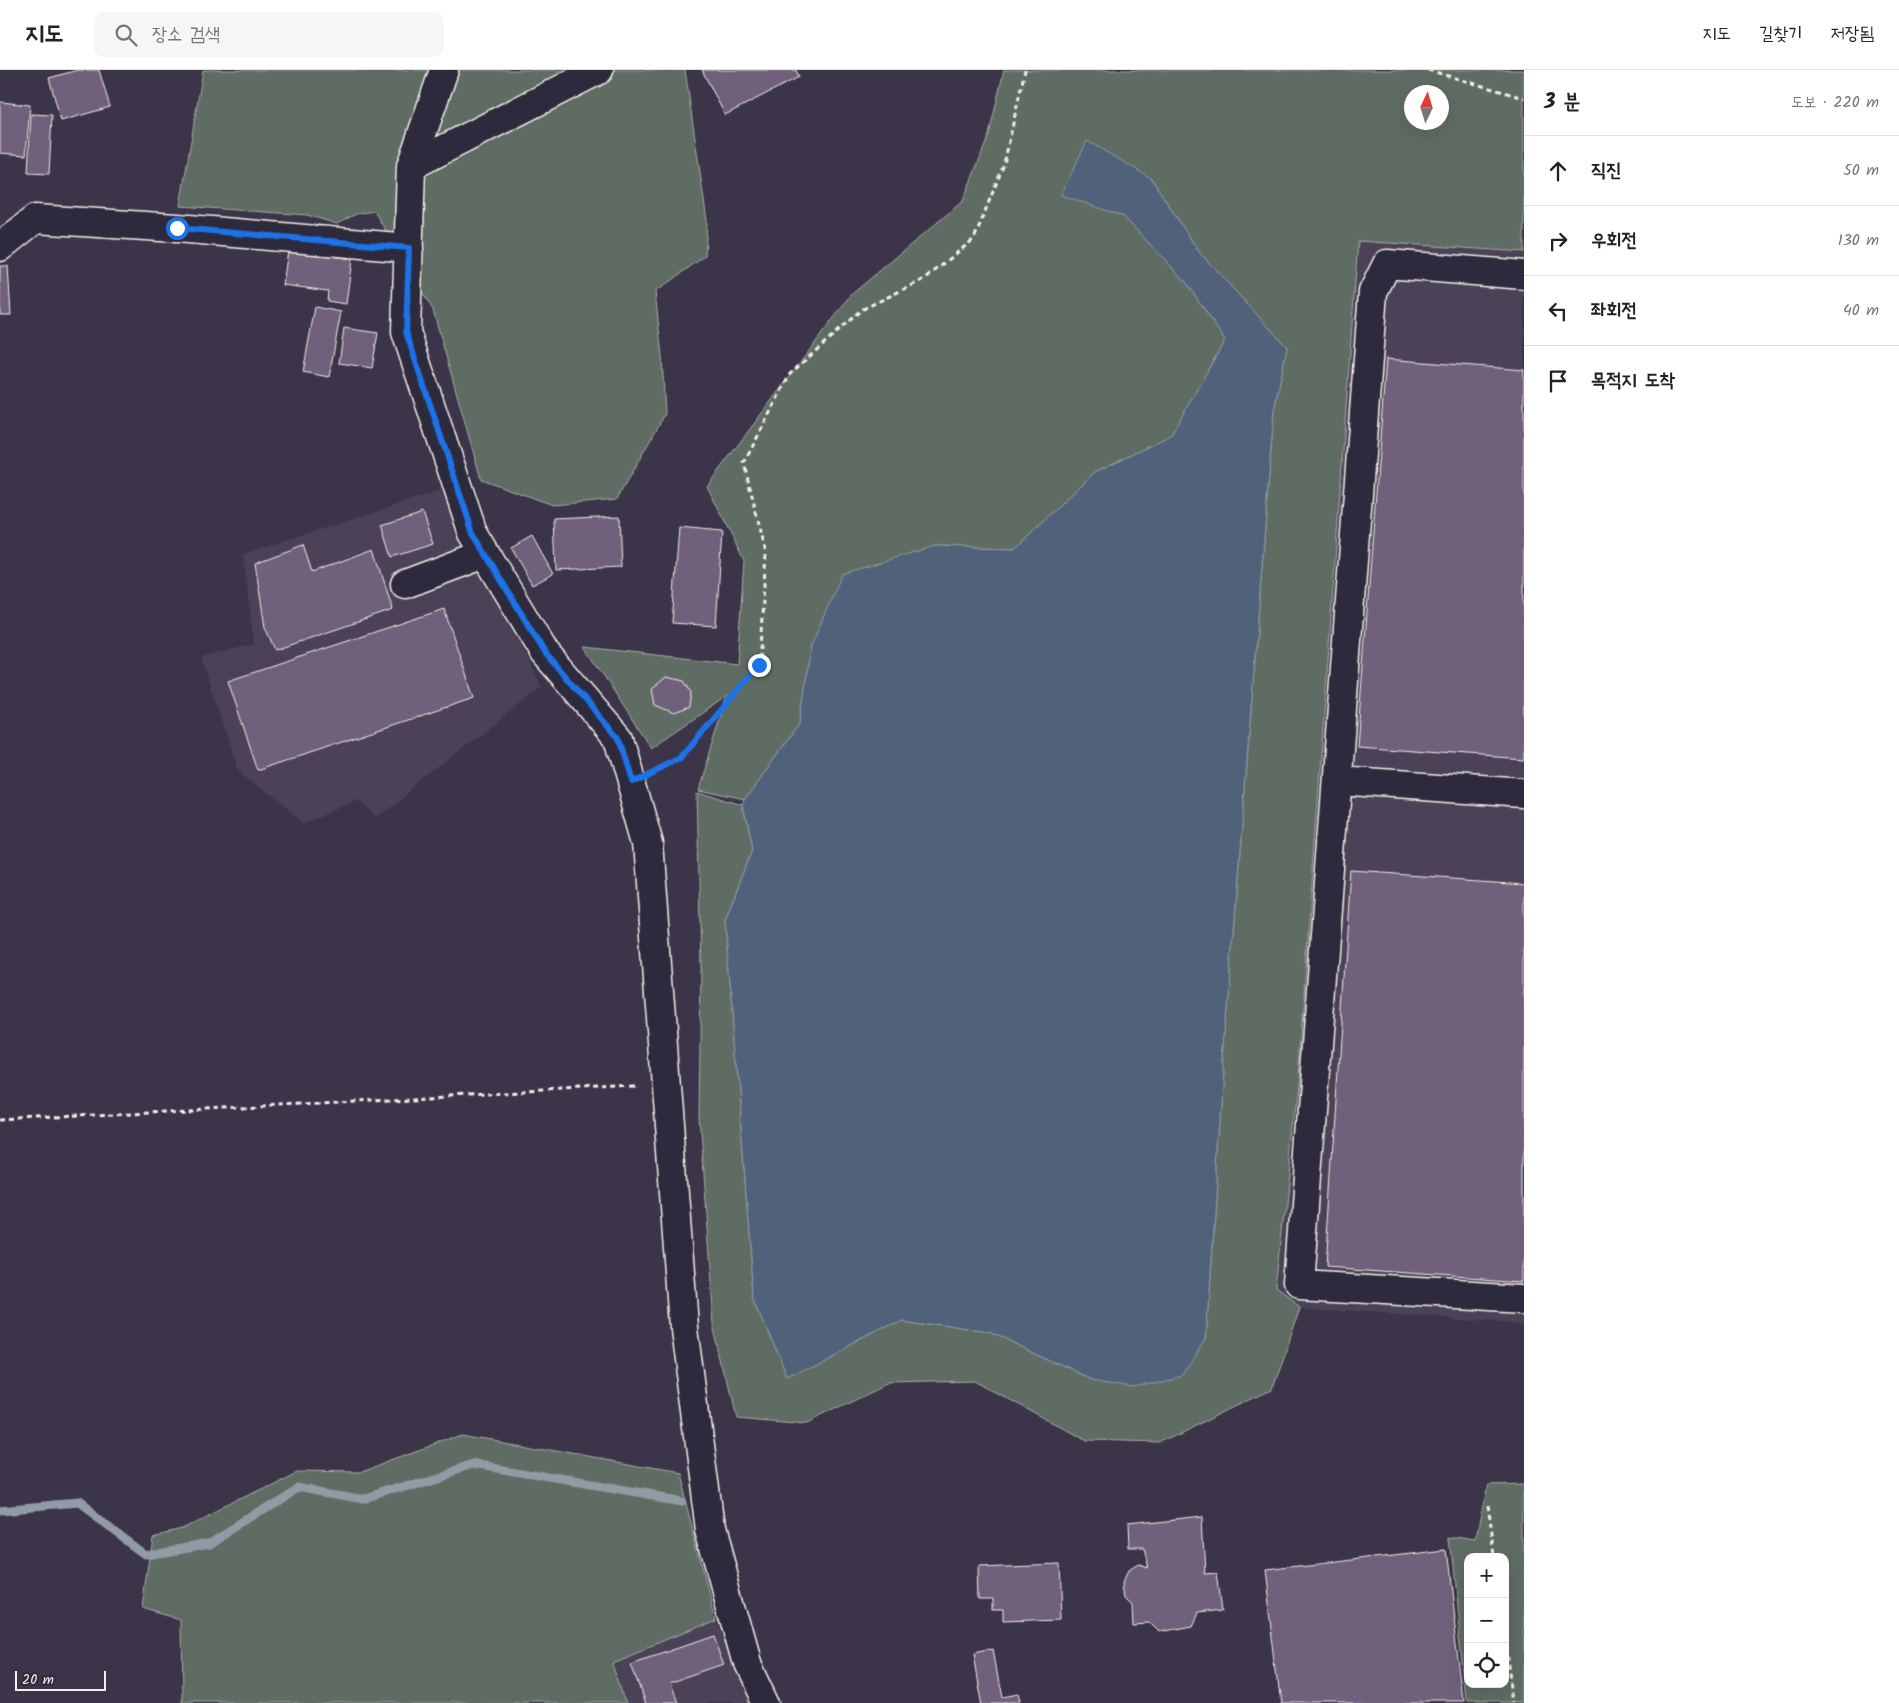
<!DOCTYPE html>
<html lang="ko">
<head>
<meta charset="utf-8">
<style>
	body { margin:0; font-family:Kalam,"Poor Story",sans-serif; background:#f6f6f6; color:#222 }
	.controls { position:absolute; right:15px; bottom:15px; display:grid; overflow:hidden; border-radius:10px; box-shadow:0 5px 20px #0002 }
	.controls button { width:45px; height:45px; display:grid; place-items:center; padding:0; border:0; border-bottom:1px solid #e0e0e0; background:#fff; color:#222; font:25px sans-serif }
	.compass { position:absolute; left:1404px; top:15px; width:45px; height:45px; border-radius:50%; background:#fff; box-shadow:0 5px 20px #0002; rotate:4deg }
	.scale { position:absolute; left:15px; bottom:12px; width:91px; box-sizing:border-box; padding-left:5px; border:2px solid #f4f1e8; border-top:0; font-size:14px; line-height:18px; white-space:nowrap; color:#f4f1e8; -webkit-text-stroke:4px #2f2a3d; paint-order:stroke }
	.stop { position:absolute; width:15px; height:15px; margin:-11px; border:4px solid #1a73e8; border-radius:50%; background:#fff }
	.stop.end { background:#1a73e8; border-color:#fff; box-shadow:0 1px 5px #0008 }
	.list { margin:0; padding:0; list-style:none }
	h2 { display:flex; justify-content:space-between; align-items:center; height:65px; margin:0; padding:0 20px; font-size:21px }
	h2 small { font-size:16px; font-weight:400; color:#767676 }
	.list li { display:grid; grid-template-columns:32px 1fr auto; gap:15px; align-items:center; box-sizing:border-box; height:70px; padding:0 20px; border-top:1px solid #e0e0e0 }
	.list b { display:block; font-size:19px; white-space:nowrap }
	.list em { font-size:16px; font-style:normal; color:#767676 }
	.icon { flex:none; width:28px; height:28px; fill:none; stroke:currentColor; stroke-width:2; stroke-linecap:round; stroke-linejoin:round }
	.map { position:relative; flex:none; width:1524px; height:1633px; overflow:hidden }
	header { display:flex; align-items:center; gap:30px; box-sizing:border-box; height:70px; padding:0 25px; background:#fff; border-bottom:1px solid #e0e0e0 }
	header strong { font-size:24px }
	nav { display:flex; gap:28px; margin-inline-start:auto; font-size:18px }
	.search { width:350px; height:45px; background:#f6f6f6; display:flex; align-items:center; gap:12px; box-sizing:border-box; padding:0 18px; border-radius:10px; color:#767676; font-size:19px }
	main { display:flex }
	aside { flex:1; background:#fff }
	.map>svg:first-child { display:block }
	.built { fill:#4c4258 }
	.green { fill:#5e6c63; stroke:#a9aea6; fill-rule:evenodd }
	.water { fill:#4f627a; stroke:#919ba6 }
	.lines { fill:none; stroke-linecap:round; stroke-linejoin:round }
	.stream { stroke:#919ba6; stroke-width:9 }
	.building { fill:#70607b; stroke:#f4f1e8 }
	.minor-casing { stroke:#f4f1e8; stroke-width:31 }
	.path { stroke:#f4f1e8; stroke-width:3; stroke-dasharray:5 4; stroke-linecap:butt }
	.minor { stroke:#2f2a3d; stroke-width:28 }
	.route { stroke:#1a73e8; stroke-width:6 }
</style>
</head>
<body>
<header>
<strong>지도</strong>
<div class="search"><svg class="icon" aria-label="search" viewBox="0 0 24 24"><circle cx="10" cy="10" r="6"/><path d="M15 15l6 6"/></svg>장소 검색</div>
<nav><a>지도</a><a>길찾기</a><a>저장됨</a></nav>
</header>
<main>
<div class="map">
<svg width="1524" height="1633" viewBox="0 0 1524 1633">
	<rect width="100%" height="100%" fill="#3c3549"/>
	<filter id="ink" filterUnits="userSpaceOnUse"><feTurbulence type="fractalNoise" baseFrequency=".02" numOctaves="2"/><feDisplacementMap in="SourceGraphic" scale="10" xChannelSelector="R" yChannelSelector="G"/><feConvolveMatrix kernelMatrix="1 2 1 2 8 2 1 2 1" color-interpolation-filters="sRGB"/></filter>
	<g filter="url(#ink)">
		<path class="built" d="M1358 170 1524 182V1253L1299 1237 1276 1221 1298 1008Z
			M444 420 542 617 374 749 356 731 304 753 238 701 201 588 254 574 243 484Z
			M716 1548 749 1633H628L613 1590Z"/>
		<path class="green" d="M203 0H685L707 151 705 186 655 222 662 286 665 344 617 429 552 435 481 409 433 240 374 141 356 144 337 154 307 145 180 136Z
			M1004 0H1524V182L1358 171 1298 1008 1276 1220 1299 1237 1272 1318 1160 1373 1084 1371 975 1311 889 1313 807 1353 736 1347 714 1253 699 1048 701 898 697 721 743 735 752 781 725 850 754 1227 787 1309 902 1250 990 1263 1091 1310 1206 1268 1223 1003 1274 340 1287 277 1199 182 1151 108 1061 124 1123 146 1186 212 1225 270 1171 365 1095 402 1015 478 934 476 811 576 800 653 745 729 698 719 727 626 651 678 585 577 737 594 744 491 707 416 852 224 963 131 989 65ZM1412 22H1442V52H1412Z
			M463 1364 678 1403 716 1548 614 1590 628 1633H182L181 1550 143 1539 153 1465 182 1458 297 1401 359 1402Z
			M1524 1414V1633H1467L1450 1467 1475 1471 1486 1415ZM1468 1487H1505V1614H1468Z"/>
		<path class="water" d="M1087 71 1151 108 1199 182 1287 277 1274 340 1223 1003 1206 1268 1182 1305 1134 1317 1091 1310 990 1263 902 1250 787 1309 754 1227 725 850 752 781 743 735 745 729 800 653 811 576 842 504 934 476 1015 478 1095 402 1171 365 1225 270 1186 212 1123 146 1061 125Z"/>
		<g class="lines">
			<path class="stream" d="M0 1440 77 1433 146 1484 209 1473 299 1417 363 1429 474 1395 682 1431"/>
		</g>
		<path class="building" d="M78 0H99L110 37 61 51 49 8Z
			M702 0H796L799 7 725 45Z
			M0 32 30 35 26 85 0 83Z
			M31 44 52 45 49 104 28 103Z
			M288 180 352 189 346 234 327 231 328 221 283 215Z
			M0 196H8L11 245H0Z
			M315 237 341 242 329 307 303 302Z
			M344 258 378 263 372 298 339 293Z
			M1386 289 1524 300V688L1357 676Z
			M422 442 433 474 392 487 382 455Z
			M619 446 621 497 556 500 554 449Z
			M679 458 722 462 716 556 672 553Z
			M532 466 553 504 532 515 511 478Z
			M303 475 312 502 374 479 393 540 275 580 265 557 255 493Z
			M444 539 474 628 258 700 228 611Z
			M666 607 684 611 691 622 689 637 674 643 655 635 652 619Z
			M1351 801 1524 813V1211L1325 1197Z
			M1202 1447 1205 1503 1218 1502 1223 1540 1197 1543 1191 1556 1159 1562 1149 1552 1134 1553 1133 1532 1126 1525 1124 1511 1129 1501 1138 1495 1147 1498 1142 1479H1128L1127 1455Z
			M1446 1479 1464 1633H1281L1265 1500Z
			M1059 1493 1061 1550 1003 1552V1540H993V1529H980L979 1496Z
			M713 1564 724 1595 669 1614 676 1633H646L632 1592Z
			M993 1581 1002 1627 1017 1624 1019 1633H981L972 1585Z"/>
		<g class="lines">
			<defs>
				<path id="minor" d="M444 0 411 96 406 262 473 463 545 583 618 668 648 773 684 1257 710 1460 747 1593 766 1633
					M411 96 599 0
					M0 177 35 149 177 158 409 178
					M1524 205 1387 194 1373 222 1299 1215 1524 1228
					M405 514 485 484
					M1337 711 1524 724"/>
			</defs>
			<use href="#minor" class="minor-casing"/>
			<path class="path" d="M1428 0 1524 28
				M658 699 682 687 759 595 766 483 744 393 790 304 861 240 925 209 974 169 1004 94 1025 0
				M0 1050 636 1016
				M1487 1436 1494 1487
				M1505 1569 1514 1633"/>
			<use href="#minor" class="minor"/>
		</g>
	</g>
	<g class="lines" filter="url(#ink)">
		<path class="route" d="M177 158 409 178 406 262 473 463 545 583 618 668 631 712 682 687 759 595"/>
	</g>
</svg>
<div class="controls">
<button>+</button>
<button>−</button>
<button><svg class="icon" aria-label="locate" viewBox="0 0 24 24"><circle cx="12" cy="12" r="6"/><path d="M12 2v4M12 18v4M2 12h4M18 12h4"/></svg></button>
</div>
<svg class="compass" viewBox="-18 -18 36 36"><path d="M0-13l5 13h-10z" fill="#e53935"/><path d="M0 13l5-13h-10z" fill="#767676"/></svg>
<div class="scale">20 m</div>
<div class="stop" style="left:177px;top:158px"></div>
<div class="stop end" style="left:759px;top:595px"></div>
</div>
<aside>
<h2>3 분<small>도보 · 220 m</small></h2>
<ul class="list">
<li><svg class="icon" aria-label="ahead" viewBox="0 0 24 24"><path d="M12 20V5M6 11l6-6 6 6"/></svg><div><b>직진</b></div><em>50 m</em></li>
<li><svg class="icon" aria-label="right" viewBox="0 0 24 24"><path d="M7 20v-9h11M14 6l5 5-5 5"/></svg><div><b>우회전</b></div><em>130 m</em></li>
<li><svg class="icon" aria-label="left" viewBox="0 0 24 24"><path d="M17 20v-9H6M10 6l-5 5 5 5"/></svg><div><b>좌회전</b></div><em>40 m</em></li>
<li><svg class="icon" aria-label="arrive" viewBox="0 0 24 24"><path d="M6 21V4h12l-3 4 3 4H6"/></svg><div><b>목적지 도착</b></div></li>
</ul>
</aside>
</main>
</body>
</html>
